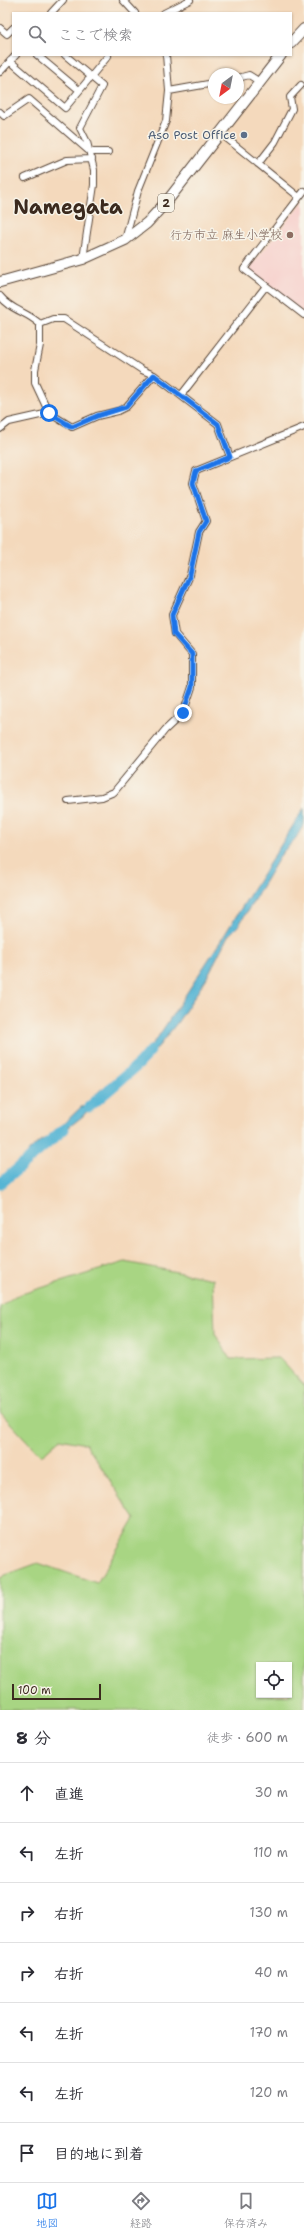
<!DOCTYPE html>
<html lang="ja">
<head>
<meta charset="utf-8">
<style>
	body { margin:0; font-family:"Shantell Sans","Klee One",sans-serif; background:#f7f7f7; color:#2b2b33 }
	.controls { position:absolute; right:12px; bottom:12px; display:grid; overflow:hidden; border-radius:0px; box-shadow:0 1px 3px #0004 }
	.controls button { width:36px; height:36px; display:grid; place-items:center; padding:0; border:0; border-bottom:1px solid #e1e1e2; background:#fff; color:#2b2b33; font:20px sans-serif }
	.compass { position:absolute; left:208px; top:68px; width:36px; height:36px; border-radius:50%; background:#fff; box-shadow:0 1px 3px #0004; rotate:212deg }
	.scale { position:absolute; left:12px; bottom:10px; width:89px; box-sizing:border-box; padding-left:4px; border:2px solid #3b2a1e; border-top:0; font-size:11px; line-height:14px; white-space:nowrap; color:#3b2a1e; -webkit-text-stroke:3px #f7f3e8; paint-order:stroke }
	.stop { position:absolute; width:12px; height:12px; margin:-9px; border:3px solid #1a73e8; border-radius:50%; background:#fff }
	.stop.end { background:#1a73e8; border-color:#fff; box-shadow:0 1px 4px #0008 }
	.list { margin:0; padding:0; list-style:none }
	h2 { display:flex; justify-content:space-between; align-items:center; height:52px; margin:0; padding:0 16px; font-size:17px }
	h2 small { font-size:13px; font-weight:400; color:#7c7c81 }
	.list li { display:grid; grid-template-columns:26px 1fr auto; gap:12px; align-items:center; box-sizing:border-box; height:60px; padding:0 16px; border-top:1px solid #e1e1e2 }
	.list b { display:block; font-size:15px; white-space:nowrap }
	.list em { font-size:13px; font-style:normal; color:#7c7c81 }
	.icon { flex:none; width:22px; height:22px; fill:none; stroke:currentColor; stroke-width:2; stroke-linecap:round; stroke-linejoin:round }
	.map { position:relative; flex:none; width:304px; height:1710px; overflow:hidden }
	.search { position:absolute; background:#fff; box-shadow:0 1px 3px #0004; left:12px; right:12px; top:12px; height:44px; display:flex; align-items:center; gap:10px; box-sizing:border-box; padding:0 14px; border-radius:0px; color:#7c7c81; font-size:15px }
	.sheet { height:472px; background:#fff }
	nav { display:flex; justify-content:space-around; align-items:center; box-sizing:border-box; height:56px; border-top:1px solid #e1e1e2; background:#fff; font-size:11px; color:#7c7c81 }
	nav a { display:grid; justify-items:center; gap:2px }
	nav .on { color:#1a73e8 }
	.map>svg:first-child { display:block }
	.built { fill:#f7d0cc }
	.green { fill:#a8d583; stroke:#728050; fill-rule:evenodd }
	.water { fill:#56b5d4; stroke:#487079 }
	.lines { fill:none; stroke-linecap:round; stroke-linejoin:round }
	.river { stroke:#56b5d4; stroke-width:11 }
	.minor-casing { stroke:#574436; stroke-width:8 }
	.primary-casing { stroke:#574436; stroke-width:12 }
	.minor { stroke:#fff; stroke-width:6 }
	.primary { stroke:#fff; stroke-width:10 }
	.route { stroke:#1a73e8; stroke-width:5 }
	.service-dot { fill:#5c6f8a; stroke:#f7f3e8; stroke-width:1.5 }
	.education-dot { fill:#8d6e63; stroke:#f7f3e8; stroke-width:1.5 }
	.labels { text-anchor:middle; stroke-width:3; stroke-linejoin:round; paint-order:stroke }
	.shield { fill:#f7f3e8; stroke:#73665b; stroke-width:1 }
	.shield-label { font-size:11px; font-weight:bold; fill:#3b2a1e }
	.service-label { font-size:12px; fill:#4e5e75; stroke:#f7f3e8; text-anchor:end }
	.education-label { font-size:12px; fill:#785e54; stroke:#f7f3e8; text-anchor:end }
	.town-label { font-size:20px; font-weight:bold; fill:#3b2a1e; stroke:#f7f3e8 }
</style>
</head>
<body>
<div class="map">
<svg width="304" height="1710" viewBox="0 0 304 1710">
	<rect width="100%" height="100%" fill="#f7f3e8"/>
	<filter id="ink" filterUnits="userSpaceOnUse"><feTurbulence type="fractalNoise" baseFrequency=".025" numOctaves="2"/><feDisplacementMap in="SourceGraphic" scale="8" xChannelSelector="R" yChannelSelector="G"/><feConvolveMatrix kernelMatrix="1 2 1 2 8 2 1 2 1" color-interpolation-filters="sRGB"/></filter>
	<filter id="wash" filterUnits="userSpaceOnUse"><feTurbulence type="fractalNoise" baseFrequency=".012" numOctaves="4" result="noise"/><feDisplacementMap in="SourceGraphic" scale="16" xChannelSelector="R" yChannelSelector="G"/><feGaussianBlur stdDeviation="0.9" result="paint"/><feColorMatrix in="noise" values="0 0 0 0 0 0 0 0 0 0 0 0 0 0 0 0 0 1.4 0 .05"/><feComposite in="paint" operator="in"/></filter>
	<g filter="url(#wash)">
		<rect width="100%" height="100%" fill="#f4d9bc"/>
		<path class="built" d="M304 200V314L248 270Z"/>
		<path class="green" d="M125 1262 213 1279 215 1334 231 1359 279 1358 304 1385V1710H0V1577L38 1563 97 1583 135 1519 86 1444 60 1439 41 1456 0 1412V1307L15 1296ZM259 1665H289V1695H259Z"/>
		<path class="water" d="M304 808V824L296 838 282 853 239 925 228 936 206 979 177 1023 158 1047 109 1085 83 1116 55 1138 37 1146 16 1172 0 1186V1181L22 1162 30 1150 40 1141 52 1135 81 1107 86 1106 98 1092 137 1061 158 1037 220 942Z"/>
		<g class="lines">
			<path class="river" d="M89 1107 139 1064 150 1051
				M0 1184 64 1129"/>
		</g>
	</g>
	<g filter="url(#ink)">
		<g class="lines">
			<defs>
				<path id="minor" d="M123 0 135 13
					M51 13 63 0
					M164 13 190 0
					M0 28 7 34 13 28
					M37 55 79 90
					M65 55 102 86 80 128 87 142 94 170V185L83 259
					M10 61 65 108 108 56
					M0 72 16 55
					M238 78 249 75 260 82
					M169 91 214 83
					M0 112 4 116 29 99 90 152H108
					M220 133 299 197
					M258 164 275 142 292 109 290 97 301 85
					M25 178 67 160 92 159
					M304 191 244 269 304 315
					M125 240 138 191 166 121 169 91 166 55
					M0 296C12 311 26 311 40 324V345L35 370V383L49 413
					M40 324 53 319H64L142 370 154 375 218 424 230 457
					M182 394 266 286
					M0 429 9 422 49 413 72 427 97 416 118 411 126 407 154 375
					M68 801 102 797 114 792 165 730 183 713 186 705 192 687V654L175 634 172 615 190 575 199 532 206 521 193 483 196 471 304 427"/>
				<path id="primary" d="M291 43 304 29
					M0 282 83 259 125 240 147 223 168 200 281 55"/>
			</defs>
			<use href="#minor" class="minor-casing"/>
			<use href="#primary" class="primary-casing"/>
			<use href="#minor" class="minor"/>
			<use href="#primary" class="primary"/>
		</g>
	</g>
	<g class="lines" filter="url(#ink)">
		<path class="route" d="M49 413 72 427 97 416 126 407 154 375 218 424 230 457 196 471 193 483 206 521 199 532 190 575 172 615 174 634 192 654V687L183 713"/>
	</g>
	<circle class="service-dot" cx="244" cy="135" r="4"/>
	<circle class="education-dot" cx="290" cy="235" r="4"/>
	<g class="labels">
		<rect class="shield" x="158" y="194" width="16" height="18" rx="3"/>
		<g class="shield-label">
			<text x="166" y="207">2</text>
		</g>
		<g class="service-label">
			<text x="236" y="139">Aso Post Office</text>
		</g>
		<g class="education-label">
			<text x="282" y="239">行方市立 麻生小学校</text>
		</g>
		<g class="town-label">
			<text x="68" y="214">Namegata</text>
		</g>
	</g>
</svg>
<div class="controls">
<button><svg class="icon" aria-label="locate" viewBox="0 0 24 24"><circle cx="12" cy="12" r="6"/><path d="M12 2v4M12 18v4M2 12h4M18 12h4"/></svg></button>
</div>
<svg class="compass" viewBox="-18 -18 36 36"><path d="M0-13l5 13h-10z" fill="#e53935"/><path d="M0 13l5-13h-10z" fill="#7c7c81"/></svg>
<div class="scale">100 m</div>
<div class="stop" style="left:49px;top:413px"></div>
<div class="stop end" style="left:183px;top:713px"></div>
<div class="search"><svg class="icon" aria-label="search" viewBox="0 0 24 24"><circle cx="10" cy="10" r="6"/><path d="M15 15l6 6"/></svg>ここで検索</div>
</div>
<section class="sheet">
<h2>8 分<small>徒歩 · 600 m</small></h2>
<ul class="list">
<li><svg class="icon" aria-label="ahead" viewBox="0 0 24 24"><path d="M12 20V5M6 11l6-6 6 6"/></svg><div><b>直進</b></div><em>30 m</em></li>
<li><svg class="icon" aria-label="left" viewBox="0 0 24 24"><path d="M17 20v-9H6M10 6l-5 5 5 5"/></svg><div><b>左折</b></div><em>110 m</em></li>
<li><svg class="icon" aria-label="right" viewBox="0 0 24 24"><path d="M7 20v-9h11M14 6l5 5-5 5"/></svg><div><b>右折</b></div><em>130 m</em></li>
<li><svg class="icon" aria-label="right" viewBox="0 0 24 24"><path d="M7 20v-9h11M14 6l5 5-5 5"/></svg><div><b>右折</b></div><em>40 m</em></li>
<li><svg class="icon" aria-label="left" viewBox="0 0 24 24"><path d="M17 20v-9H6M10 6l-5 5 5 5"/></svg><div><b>左折</b></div><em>170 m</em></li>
<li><svg class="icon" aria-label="left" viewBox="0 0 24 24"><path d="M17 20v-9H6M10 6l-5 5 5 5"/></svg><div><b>左折</b></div><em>120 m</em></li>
<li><svg class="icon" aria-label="arrive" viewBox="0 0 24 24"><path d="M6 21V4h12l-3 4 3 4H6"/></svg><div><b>目的地に到着</b></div></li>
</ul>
</section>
<nav>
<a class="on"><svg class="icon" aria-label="map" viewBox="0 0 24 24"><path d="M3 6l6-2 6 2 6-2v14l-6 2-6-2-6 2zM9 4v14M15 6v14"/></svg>地図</a>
<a><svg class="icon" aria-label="directions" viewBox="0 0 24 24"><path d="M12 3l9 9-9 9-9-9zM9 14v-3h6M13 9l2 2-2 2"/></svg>経路</a>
<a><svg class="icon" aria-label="saved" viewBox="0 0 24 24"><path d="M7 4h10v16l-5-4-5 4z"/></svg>保存済み</a>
</nav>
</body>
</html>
